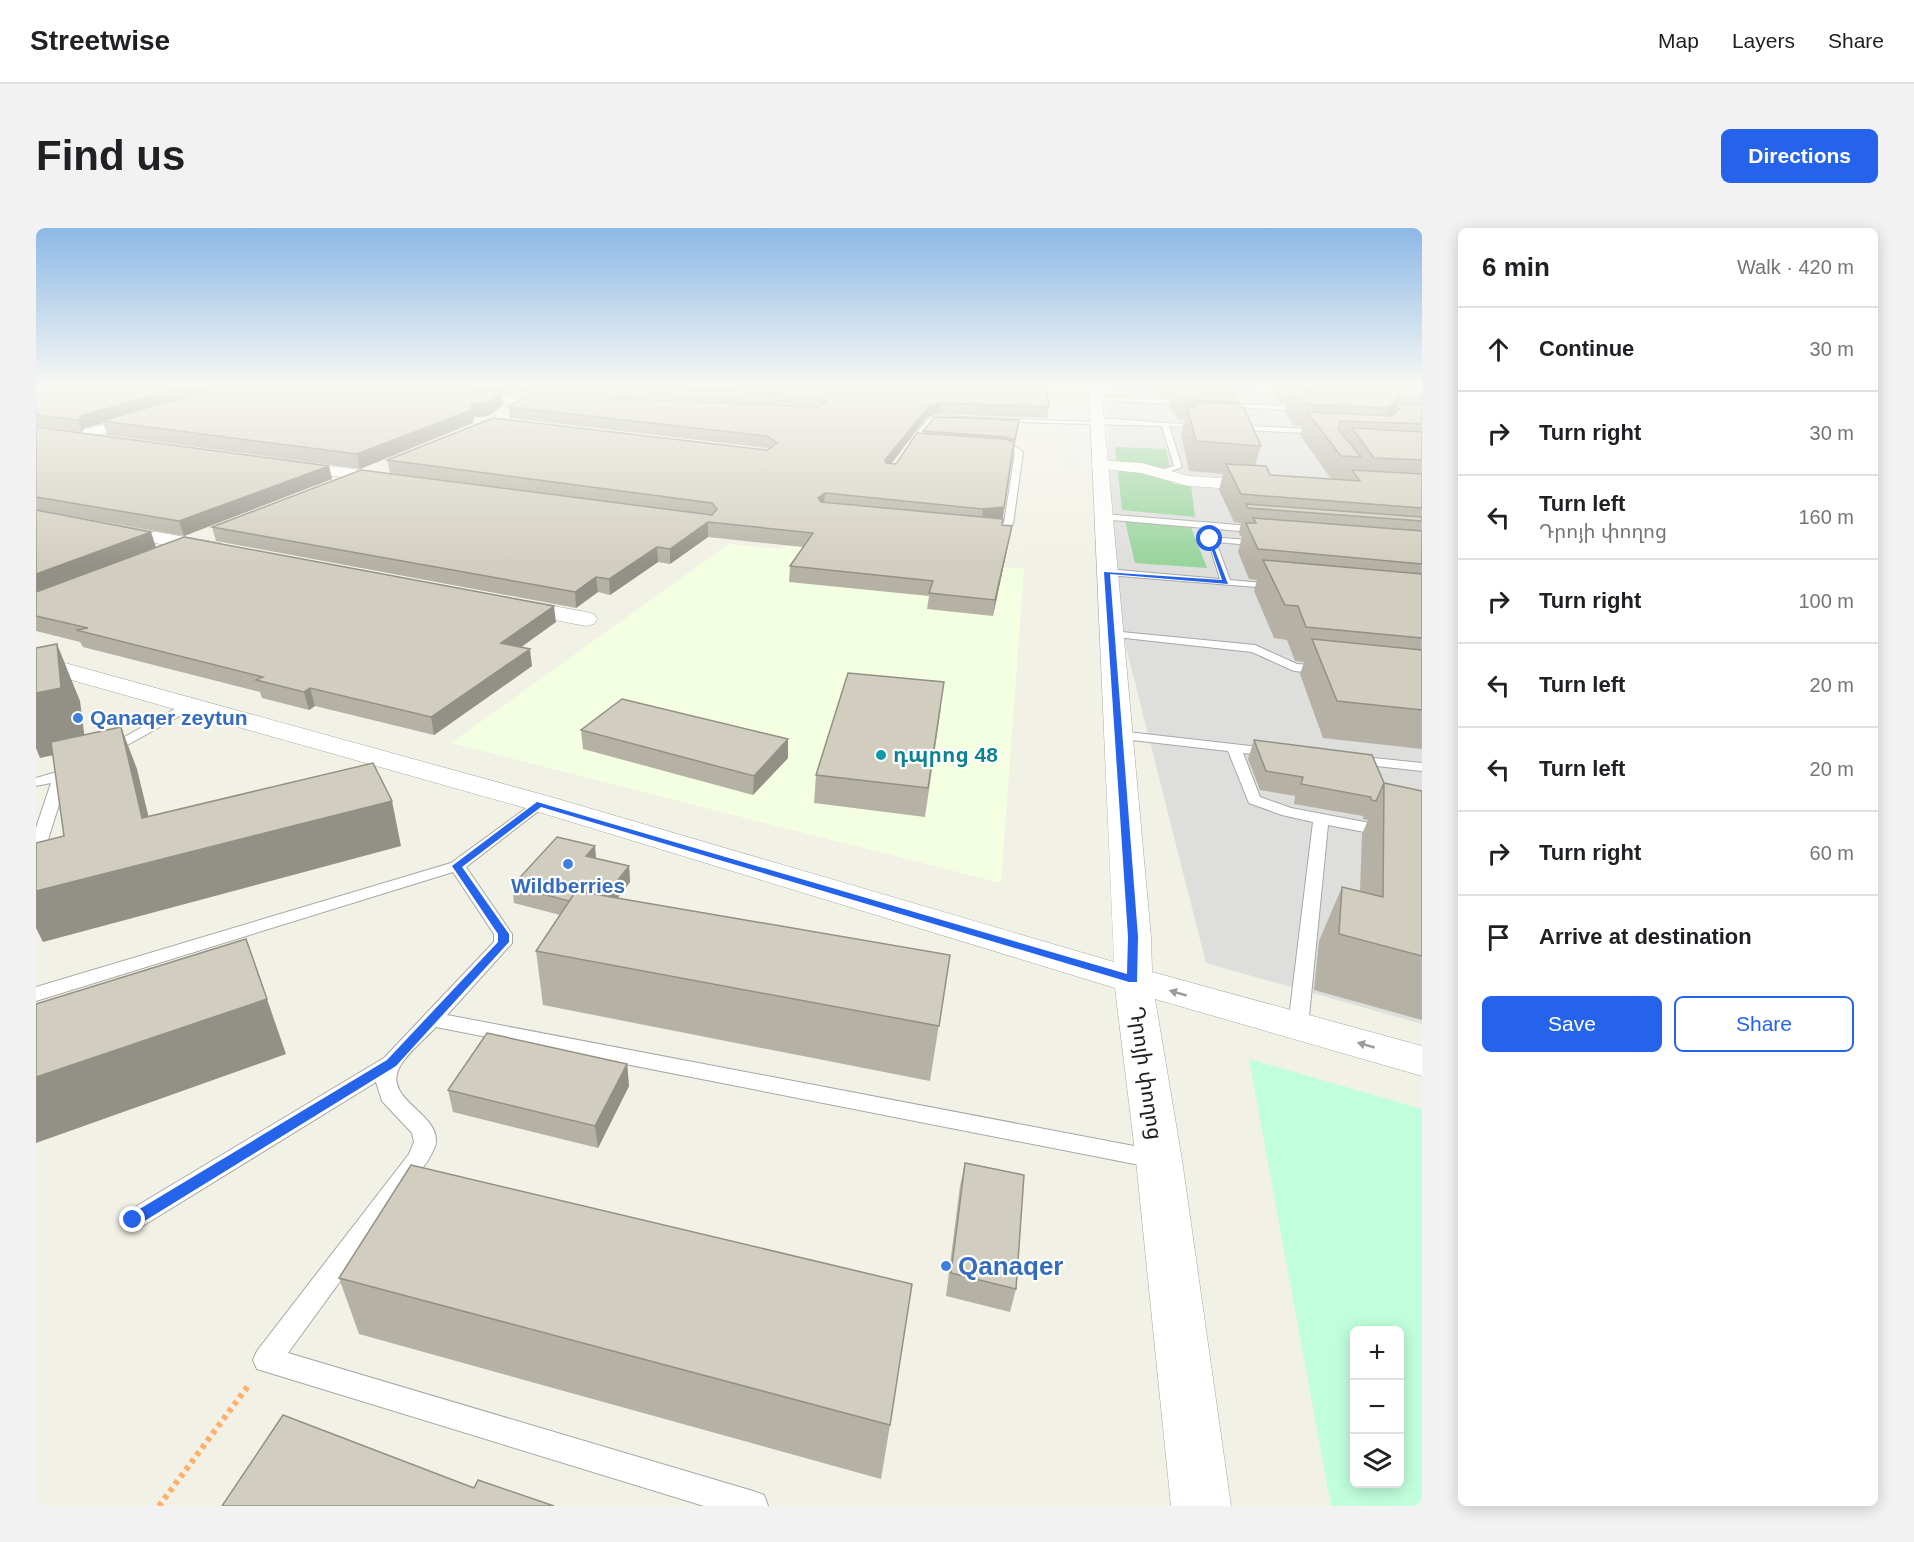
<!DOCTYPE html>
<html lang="en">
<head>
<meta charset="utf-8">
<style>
	body { margin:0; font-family:Helvetica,"Noto Sans Armenian",sans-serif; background:#f2f2f2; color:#202124 }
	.controls { position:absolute; right:18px; bottom:18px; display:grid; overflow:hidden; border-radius:9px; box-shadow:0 3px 15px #0003 }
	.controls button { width:54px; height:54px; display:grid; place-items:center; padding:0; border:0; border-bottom:2px solid #e0e0e0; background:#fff; color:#202124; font:30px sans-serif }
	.stop { position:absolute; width:18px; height:18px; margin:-14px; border:4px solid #2563eb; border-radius:50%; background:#fff }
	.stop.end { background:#2563eb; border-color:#fff; box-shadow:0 2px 6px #0008 }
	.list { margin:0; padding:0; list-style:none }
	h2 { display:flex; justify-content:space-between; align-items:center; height:78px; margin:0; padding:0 24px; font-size:26px }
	h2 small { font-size:20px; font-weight:400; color:#757577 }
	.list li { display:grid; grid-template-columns:39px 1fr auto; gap:18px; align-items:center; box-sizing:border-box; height:84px; padding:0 24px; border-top:2px solid #e0e0e0 }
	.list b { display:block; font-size:22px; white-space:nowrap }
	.list p { margin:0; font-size:20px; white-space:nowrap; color:#757577 }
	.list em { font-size:20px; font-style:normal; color:#757577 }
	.actions { display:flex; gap:12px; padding:18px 24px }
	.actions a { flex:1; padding:14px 0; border:2px solid #2563eb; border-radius:9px; text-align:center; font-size:21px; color:#2563eb }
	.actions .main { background:#2563eb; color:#fff }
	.icon { flex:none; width:33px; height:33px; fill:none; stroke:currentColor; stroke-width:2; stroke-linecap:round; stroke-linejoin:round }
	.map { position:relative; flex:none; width:1386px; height:1278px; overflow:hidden; border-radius:9px }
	header { display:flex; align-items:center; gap:36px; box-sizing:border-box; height:84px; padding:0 30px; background:#fff; border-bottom:2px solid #e0e0e0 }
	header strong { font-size:28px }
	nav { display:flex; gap:33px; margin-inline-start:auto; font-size:21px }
	.intro { display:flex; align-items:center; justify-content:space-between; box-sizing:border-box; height:144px; padding:0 36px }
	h1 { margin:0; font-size:42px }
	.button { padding:15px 27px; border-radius:9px; background:#2563eb; color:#fff; font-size:21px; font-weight:700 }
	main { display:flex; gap:36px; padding:0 36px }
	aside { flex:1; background:#fff; border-radius:9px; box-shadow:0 3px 15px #0003 }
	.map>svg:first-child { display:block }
	.residential { fill:#dededd }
	.education { fill:#f4ffe1 }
	.forest { fill:#98d49c }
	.park { fill:#c1fedc; fill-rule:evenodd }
	.parking { fill:#ececec }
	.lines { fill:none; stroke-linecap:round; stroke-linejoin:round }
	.service-casing { stroke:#a7a7a7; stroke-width:2 }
	.minor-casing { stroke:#a7a7a7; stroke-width:1 }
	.tertiary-casing { stroke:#a7a7a7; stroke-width:1 }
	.path { stroke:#ffaf69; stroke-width:6; stroke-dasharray:4.5 4.5; stroke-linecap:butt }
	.service { fill:#fff; fill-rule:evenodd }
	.minor { fill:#fff; fill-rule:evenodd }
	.tertiary { fill:#fff; fill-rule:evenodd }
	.wall { fill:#b5b1a4 }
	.shaded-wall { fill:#939086 }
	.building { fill:#d2cebf; stroke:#939086; stroke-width:1.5 }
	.oneway { fill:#9b9b9b }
	.route { fill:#2563eb }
	.shop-dot { fill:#3f7fe0; stroke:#fff; stroke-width:2 }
	.culture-dot { fill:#0f9aa8; stroke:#fff; stroke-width:2 }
	.labels { text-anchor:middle; stroke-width:4.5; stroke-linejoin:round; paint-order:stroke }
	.shop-label { font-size:21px; font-weight:bold; fill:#366cbe; stroke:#fff; text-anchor:start }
	.culture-label { font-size:21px; font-weight:bold; fill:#0d838f; stroke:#fff; text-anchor:start }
	.street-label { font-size:21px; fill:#202020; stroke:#fff }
	.near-shop-label { font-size:26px; font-weight:bold; fill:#366cbe; stroke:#fff; text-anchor:start }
</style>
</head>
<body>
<header>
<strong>Streetwise</strong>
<nav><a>Map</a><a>Layers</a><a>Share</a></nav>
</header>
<div class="intro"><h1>Find us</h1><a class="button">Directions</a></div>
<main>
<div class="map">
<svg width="1386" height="1278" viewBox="0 0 1386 1278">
	<rect width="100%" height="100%" fill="#f1f1e6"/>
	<path class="residential" d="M1073 158 1386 164V796L1170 735 1071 344Z"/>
	<path class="education" d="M759 315 988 341 965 655 415 515 693 316 744 321Z"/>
	<path class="forest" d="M1079 219 1130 221 1137 256 1155 258 1159 289 1086 282Z
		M1089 293 1154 297 1171 340 1099 335Z"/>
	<path class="park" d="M1213 831 1386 881V1278H1295ZM1318 1102H1364V1256H1318Z"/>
	<path class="parking" d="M1029 174 1046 175 1045 240 1028 239Z"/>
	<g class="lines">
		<defs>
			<path id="service" d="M1061 169 1156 173 1159 175 1156 177 1059 172Z
				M1185 175 1270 179 1273 181 1270 183 1183 178Z
				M903 188 1061 194 1059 192 1062 190 1172 198 1168 200 1133 198 1146 239 1124 247 1121 243 1138 238 1126 198 903 192 896 194 880 215H874L892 191Z
				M1196 197 1288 202 1292 204 1288 206 1193 201Z
				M955 216 981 219 987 224 977 296C968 303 952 306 942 300L968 295 979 225 952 220Z
				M1067 286 1227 299 1232 302 1227 305 1064 291 1062 289Z
				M1171 309 1229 313V317L1226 318 1180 314 1194 352 1240 356 1244 357V361L1071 347 1066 344 1071 341 1184 351Z
				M1075 403 1219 417 1261 436 1289 438 1295 442 1289 446 1258 443 1216 424 1071 408 1069 406Z
				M153 473 160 477 158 480 77 525H67L65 522Z
				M1083 503 1241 521 1243 524 1236 528 1207 525 1224 569 1255 580 1386 605V615L1292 597 1272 798 1269 803 1262 805 1255 803 1252 798 1277 594 1246 587 1213 575 1192 523 1078 510V504Z
				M1318 528 1386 535V543L1313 535 1311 532Z
				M34 540 41 544 31 551 11 615 9 618 0 619V600L15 555 0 558V550Z
				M504 570 509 572 512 575 509 578 430 639 476 706V715L411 787 1119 922 1127 924 1130 931 1127 938 1119 940 400 799C389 811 371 825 363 840 348 872 402 884 400 914 400 919 395 926 393 931L252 1125 717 1263 728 1267 732 1278H668L221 1141 217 1132 221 1123 373 926 378 914 376 905 346 873 340 854 105 999 97 1002 89 999 85 992 89 985 348 830 458 714V706L417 644 0 773V759L415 635Z"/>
			<path id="minor" d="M158 158H229L234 162 228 166 164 162Z
				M420 166 525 171 532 175 525 179 415 173 414 170Z
				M112 185 117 186V192L0 224V214Z
				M249 232 361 247 369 252 361 257 243 240 241 237 243 234Z
				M1063 232 1106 235 1153 248 1230 253 1238 258 1230 263 1152 258 1105 245 1057 240 1055 237 1057 234Z
				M0 283 184 315 194 321 184 327 0 293Z
				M474 370 550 384 558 386 561 391 558 396 550 398 466 382 463 377 466 372Z"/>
			<path id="tertiary" d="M1053 158H1065L1115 709 1116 744 1386 818V848L1119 771 1146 932 1195 1278H1135L1100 932 1079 760 493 581 0 442V427L515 569 1078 734Z"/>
		</defs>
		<use href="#service" class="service-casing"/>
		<use href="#minor" class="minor-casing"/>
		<use href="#tertiary" class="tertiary-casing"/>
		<path class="path" d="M123 1278 212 1158"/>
		<use href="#service" class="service"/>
		<use href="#minor" class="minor"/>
		<use href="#tertiary" class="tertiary"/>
	</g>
	<path class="wall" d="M0 158H168L169 164 187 158H1010L1013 179 1011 190 903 186 891 189 855 236H860L887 206V203L983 192 966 297 973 312 957 388 891 381 893 368 753 354 754 338 767 319 672 309 634 336 622 334 574 367 562 364 540 380 180 313 176 299 468 260 354 245 351 232 731 222 733 221 731 220 474 190 473 179H782L781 178 497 166 491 163 484 166 465 165 467 177 452 188 438 189 437 195 324 241 71 207 67 195 48 200 46 204 0 198Z
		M1122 158H1191L1190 161 1201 174V176L1225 218 1219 237 1234 247 1295 251 1264 207 1267 199 1258 198 1249 184 1251 176 1243 175 1236 165 1238 158H1386V521L1287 510 1264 446 1268 434 1259 433 1251 412 1238 410 1218 363 1221 352 1213 351 1202 324 1206 308H1204L1203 304 1205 295 1198 294 1183 262 1187 246 1153 243 1145 206 1148 192H1143L1133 178 1135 170H1128L1122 162Z
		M0 199 293 238 296 251 148 308 0 282Z
		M0 364 520 394 485 419 496 438 398 507 279 478 273 482 226 470 224 464 47 419 44 414 0 403Z
		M905 480 889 589 778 575 780 547Z
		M545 502 752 530 717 567 547 521Z
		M1218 512 1348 555 1386 563V792L1278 762 1283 713 1306 659 1324 663 1326 606 1332 592 1327 591V588L1258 576 1259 568 1224 562 1212 531Z
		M559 618 560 630 593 638 594 654 582 670 914 727 894 853 507 777 500 723 524 687 478 675 476 658Z
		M591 836 593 858 562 920 417 884 412 862Z
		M929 935 980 1061 974 1084 910 1068 924 958Z
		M303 1050 854 1197 845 1251 323 1106Z"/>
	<path class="shaded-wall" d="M151 158H168L170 165 66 193 67 195 48 200 46 204 42 192 44 188Z
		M483 158H491V163L484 166Z
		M465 164 467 177 452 188 438 189 437 195 324 241 321 226 436 176Z
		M1364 168 1356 190 1348 195 1353 180Z
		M904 175 903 186 891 189 848 245 849 232 893 178Z
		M978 214 966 293 945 295 947 281Z
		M293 238 296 251 148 308 143 293Z
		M789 265 788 279 782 270Z
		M672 294V309L634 336V321Z
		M976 298 973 312 957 388 959 372Z
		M115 304 120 319 0 364V346Z
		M621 319 622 334 574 367 573 351Z
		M560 349 562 364 540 380 539 364Z
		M518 378 520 394 467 432 465 415Z
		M21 416 44 473 50 520 4 530 0 520V465Z
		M494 421 496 438 398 507 395 489Z
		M274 460 279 478 273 482 268 464Z
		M85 499 101 541 123 632 356 573 365 618 7 714 0 700V663Z
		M752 511V530L717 567 718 548Z
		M559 618 560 634 550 628Z
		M593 638 594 654 561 696 560 680Z
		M231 771 250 826 0 915V849Z
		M591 836 593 858 562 920 559 898Z"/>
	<path class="building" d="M0 158H151L44 188 42 192 0 187Z
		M187 158H329L465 164 451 175 436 176 435 182 321 226 66 193Z
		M576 158H1010L1013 179 904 175 893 178 849 232 850 235 860 236 881 205 969 211 978 214 968 279 947 281 789 265 782 270 785 274 967 291 966 297 976 298 959 372 893 365 897 353 754 338 777 305 672 294 634 321 621 319 573 351 560 349 539 364 176 299 325 242 676 287 681 281 676 275 351 232 457 190 731 222 741 215 731 208 473 179 489 167 781 179 791 174 782 167Z
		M1138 158 1195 161 1201 174 1148 172Z
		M1285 158H1381L1386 162V169L1364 168 1353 180 1265 176 1255 162 1280 163Z
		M1156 174 1206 176 1225 218 1160 213 1151 178 1160 179Z
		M1367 176 1386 177V196L1304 193 1302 201 1325 229 1305 228 1271 184 1356 188Z
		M904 189 983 192 979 212 970 209 887 203 898 190Z
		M0 199 293 238 143 293 0 269Z
		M1316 200 1385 204 1386 205V232L1338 230Z
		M1190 236 1230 238 1234 247 1324 253 1316 242 1386 246V280L1205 266Z
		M1210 276 1386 289V293L1212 280Z
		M0 282 115 304 0 346Z
		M1217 290 1386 303V336L1222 321 1210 295H1220Z
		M148 309 518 378 465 415 494 421 395 489 274 460 268 464 220 452 227 449 40 402 52 400 0 388V364Z
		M1227 332 1386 346V410L1270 399 1262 378 1249 377Z
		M1276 411 1386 422V482L1301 473Z
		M21 416 25 460 0 465V420Z
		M812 445 908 454 892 560 780 547Z
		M586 471 752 511 718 548 545 502Z
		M85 499 106 590 337 535 356 573 0 663V615L28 608 15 514Z
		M1218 512 1336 527 1348 555 1340 573 1335 572V569L1265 556 1267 549 1230 543Z
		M1348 555 1386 563V728L1303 706 1306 659 1347 669Z
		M521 609 559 618 550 628 593 638 569 668 540 663 533 673 476 658Z
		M540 663 914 727 903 798 500 723Z
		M210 711 231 771 0 849V776Z
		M451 805 591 836 559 898 412 862Z
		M929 935 988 947 980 1061 915 1045Z
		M375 937 876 1056 854 1197 303 1050Z
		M247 1187 438 1260 442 1252 518 1278H186Z"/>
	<defs><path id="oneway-solid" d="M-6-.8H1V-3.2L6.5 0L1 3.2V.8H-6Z" transform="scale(1.5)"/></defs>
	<g class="oneway">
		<use href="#oneway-solid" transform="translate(1142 765) rotate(-164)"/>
		<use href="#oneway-solid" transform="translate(1330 817) rotate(-164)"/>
	</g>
	<linearGradient id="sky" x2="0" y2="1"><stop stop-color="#8cb8e6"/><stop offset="0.47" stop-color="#f9f9f4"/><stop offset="1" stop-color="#f9f9f4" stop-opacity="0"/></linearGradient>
	<rect width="1386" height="337" fill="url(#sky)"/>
	<path class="route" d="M1174 309 1192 356 1074 346 1102 709 1101 754H1093L505 579 426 639 473 706V714L360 838 102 997H92V988L351 832 462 714V706L416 638 501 574 1091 746 1092 709 1068 344 1186 352 1172 311Z"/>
	<g class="shop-dot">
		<circle cx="42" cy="490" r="6"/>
		<circle cx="532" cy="636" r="6"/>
		<circle cx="910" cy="1038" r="6"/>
	</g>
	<circle class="culture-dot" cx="845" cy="527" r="6"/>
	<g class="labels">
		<g class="shop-label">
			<text x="54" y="497">Qanaqer zeytun</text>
			<text x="532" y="665" text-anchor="middle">Wildberries</text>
		</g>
		<g class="culture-label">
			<text x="857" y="534">դպրոց 48</text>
		</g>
		<g class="street-label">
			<text transform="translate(1110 845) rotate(82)" y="7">Դրոյի փողոց</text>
		</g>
		<g class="near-shop-label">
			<text x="922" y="1047">Qanaqer</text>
		</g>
	</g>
</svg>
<div class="controls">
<button>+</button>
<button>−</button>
<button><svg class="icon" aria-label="layers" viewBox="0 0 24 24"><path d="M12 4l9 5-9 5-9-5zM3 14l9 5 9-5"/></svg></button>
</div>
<div class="stop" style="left:1174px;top:311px"></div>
<div class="stop end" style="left:97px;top:992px"></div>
</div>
<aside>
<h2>6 min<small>Walk · 420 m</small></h2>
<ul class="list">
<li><svg class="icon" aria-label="ahead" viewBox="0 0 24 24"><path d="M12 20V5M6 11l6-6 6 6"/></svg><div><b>Continue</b></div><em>30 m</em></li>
<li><svg class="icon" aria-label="right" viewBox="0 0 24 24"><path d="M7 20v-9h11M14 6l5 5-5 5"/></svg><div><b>Turn right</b></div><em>30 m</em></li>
<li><svg class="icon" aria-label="left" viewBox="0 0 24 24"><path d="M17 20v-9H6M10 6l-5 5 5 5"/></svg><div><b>Turn left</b><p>Դրոյի փողոց</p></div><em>160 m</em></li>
<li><svg class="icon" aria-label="right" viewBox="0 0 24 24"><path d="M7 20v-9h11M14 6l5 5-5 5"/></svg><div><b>Turn right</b></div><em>100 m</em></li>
<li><svg class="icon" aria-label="left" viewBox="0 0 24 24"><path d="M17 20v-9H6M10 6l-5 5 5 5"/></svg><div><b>Turn left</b></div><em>20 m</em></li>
<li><svg class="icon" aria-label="left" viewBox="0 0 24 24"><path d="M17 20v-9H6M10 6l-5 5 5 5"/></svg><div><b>Turn left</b></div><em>20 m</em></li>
<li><svg class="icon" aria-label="right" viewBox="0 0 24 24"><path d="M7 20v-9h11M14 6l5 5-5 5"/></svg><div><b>Turn right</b></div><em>60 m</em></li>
<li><svg class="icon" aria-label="arrive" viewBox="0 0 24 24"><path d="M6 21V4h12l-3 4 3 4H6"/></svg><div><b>Arrive at destination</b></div></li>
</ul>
<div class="actions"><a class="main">Save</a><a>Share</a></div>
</aside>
</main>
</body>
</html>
